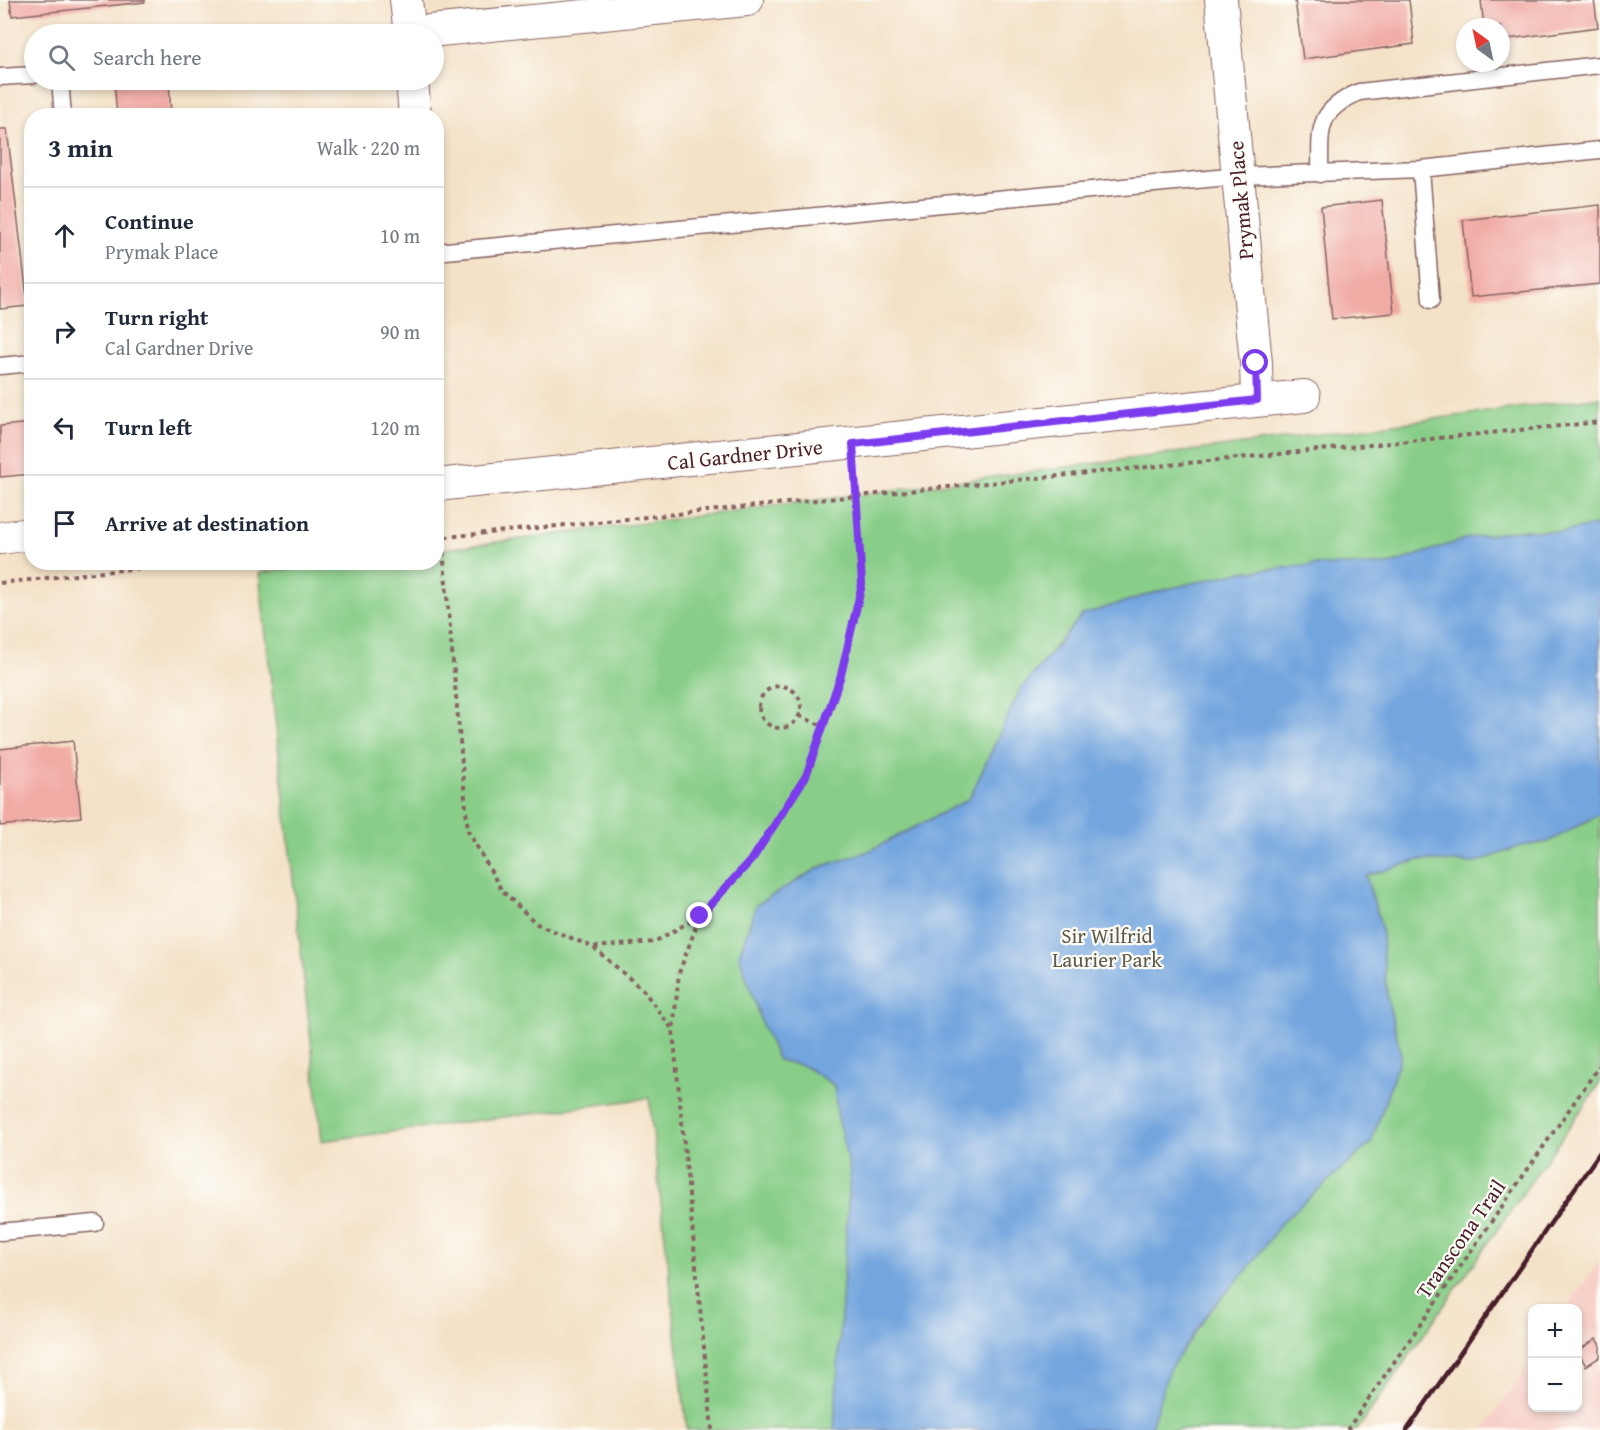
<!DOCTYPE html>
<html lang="en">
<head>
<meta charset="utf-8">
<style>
	body { margin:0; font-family:"Gentium Book Plus",serif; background:#f2f2f3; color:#1f2937 }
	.controls { position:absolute; right:18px; bottom:18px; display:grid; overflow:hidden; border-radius:12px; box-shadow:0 3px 9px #0003 }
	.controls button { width:54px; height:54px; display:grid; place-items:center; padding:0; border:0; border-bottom:2px solid #e0e1e3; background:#fff; color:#1f2937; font:30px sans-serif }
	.compass { position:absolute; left:1456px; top:18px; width:54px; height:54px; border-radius:50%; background:#fff; box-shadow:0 3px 9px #0003; rotate:327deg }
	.stop { position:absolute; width:18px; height:18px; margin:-14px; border:4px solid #7c3aed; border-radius:50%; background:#fff }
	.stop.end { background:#7c3aed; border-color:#fff; box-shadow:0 2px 6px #0008 }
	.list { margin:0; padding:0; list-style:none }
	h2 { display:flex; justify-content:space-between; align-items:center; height:78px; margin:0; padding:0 24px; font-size:26px }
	h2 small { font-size:20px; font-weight:400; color:#747a83 }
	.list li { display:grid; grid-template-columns:39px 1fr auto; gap:18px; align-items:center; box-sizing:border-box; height:96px; padding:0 24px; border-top:2px solid #e0e1e3 }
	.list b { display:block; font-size:22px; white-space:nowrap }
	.list p { margin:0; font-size:20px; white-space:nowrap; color:#747a83 }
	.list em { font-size:20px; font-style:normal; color:#747a83 }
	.icon { flex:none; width:33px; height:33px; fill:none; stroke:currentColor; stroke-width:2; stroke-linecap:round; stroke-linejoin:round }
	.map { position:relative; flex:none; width:1600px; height:1430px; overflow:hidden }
	.search { position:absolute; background:#fff; box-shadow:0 3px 9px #0003; left:24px; top:24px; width:420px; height:66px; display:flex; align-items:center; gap:15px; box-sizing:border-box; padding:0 21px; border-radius:33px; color:#747a83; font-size:22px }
	.panel { position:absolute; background:#fff; box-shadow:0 3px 9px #0003; left:24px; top:108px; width:420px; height:462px; border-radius:24px }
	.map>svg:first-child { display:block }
	.built { fill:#f7d0c9 }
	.green { fill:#89ce88; stroke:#6a765a; stroke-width:1.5 }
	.water { fill:#73a5de; stroke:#5e6284; stroke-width:1.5 }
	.building { fill:#f1aba5 }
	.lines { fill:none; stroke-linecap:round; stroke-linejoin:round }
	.lane-casing { stroke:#866362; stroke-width:19 }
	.street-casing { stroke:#866362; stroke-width:34 }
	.path { stroke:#866362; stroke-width:4; stroke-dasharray:4.5 4.5; stroke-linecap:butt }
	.lane { stroke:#fff; stroke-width:16 }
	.street { stroke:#fff; stroke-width:32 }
	.rail { stroke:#4a1f2b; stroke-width:4.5 }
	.route { stroke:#7c3aed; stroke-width:8 }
	.labels { text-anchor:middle; stroke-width:4.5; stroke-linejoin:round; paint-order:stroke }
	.street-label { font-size:21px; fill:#4a1f2b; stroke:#fdfcf7 }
	.park-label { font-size:21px; fill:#605c4c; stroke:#fdfcf7 }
</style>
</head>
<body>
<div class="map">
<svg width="1600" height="1430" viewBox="0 0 1600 1430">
	<rect width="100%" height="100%" fill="#fdfcf7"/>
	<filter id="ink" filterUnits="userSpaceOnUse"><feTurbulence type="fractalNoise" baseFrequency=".0167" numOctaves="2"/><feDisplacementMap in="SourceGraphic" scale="12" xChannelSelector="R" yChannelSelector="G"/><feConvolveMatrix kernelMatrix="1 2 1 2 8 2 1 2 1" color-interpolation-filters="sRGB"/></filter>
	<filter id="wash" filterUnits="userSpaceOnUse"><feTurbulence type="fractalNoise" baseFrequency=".008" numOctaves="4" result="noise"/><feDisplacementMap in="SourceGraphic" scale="24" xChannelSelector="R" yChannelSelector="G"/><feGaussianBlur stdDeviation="1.35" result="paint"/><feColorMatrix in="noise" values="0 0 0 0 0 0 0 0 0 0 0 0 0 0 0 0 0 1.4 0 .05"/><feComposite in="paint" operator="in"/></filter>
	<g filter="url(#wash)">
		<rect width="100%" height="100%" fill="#f4e2c8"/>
		<path class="built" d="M1600 1260V1430H1484L1532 1359V1408H1578V1308H1567Z"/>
		<path class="green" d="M1600 397V1083L1357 1430H687L649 1098 322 1141 259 573 338 562H436L437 550Z"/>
		<path class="water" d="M1600 524V814L1548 842 1521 846 1475 863 1419 860 1366 876 1381 925 1387 996 1401 1055 1371 1143 1283 1221 1246 1271 1208 1313 1169 1370 1150 1430H834L850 1173 837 1113 834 1085 804 1066 778 1060 763 1027 739 955 756 905 820 867 869 851 969 799 1020 690 1082 615 1163 590 1240 572 1316 565H1388L1468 538 1520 530 1564 532Z"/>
		<g id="blocks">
			<path class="building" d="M10 0H145V2L12 16Z
				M1295 0H1409L1414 44 1303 59Z
				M1481 0H1594L1598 27 1501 40V27H1484Z
				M114 80H169L171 116H117Z
				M0 129H7L28 306 0 309Z
				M1382 200 1394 313 1332 319 1321 207Z
				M1600 205V284L1471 297 1463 220Z
				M32 423V474L0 477V426Z
				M73 741 81 817 0 826V749Z
				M1596 1339 1600 1345V1357L1586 1366 1578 1351Z"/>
		</g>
	</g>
	<g filter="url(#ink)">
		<use href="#blocks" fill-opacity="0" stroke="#866362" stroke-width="1.5"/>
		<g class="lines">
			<defs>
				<path id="lane" d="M0 77 34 75
					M60 80 63 116
					M1421 169 1431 300
					M1320 174C1321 131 1314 112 1359 92L1600 65
					M436 252 1239 176 1421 169 1600 150
					M0 366 32 363
					M0 1232 95 1223"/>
				<path id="street" d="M406 0 410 34
					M1221 0 1256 363 1257 400
					M409 33 747 0
					M412 80 415 116
					M436 485 1304 396
					M0 538 32 534"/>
			</defs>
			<use href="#lane" class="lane-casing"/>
			<use href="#street" class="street-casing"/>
			<path class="path" d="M440 516 468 831 502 891 537 924 593 947 643 990 673 1030
				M436 538 1600 422
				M0 583 197 562
				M759 707a21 21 0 1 1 42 0a21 21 0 1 1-42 0Z
				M799 716 823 726
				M594 947 654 942 700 916
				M712 1430 673 1031 679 973 700 916 753 858 806 776 841 675 862 584 855 470
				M1347 1430 1600 1065"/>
			<use href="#lane" class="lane"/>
			<use href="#street" class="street"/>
			<path class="rail" d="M1407 1430 1600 1152"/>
		</g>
	</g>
	<g class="lines" filter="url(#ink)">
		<path class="route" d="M700 916 753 858 806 776 841 675 862 584 853 444 1257 400 1256 363"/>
	</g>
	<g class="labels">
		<g class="street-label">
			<text transform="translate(1241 200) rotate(-95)" y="7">Prymak Place</text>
			<text transform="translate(745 455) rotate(-6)" y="7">Cal Gardner Drive</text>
			<text transform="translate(1461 1239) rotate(-55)" y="7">Transcona Trail</text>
		</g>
		<g class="park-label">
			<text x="1107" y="943">Sir Wilfrid<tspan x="1107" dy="24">Laurier Park</tspan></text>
		</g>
	</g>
</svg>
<div class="controls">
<button>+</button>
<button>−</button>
</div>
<svg class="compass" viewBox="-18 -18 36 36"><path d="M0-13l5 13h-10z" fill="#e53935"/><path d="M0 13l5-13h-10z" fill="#747a83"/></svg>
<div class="stop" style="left:1256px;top:363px"></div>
<div class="stop end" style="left:700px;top:916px"></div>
<div class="search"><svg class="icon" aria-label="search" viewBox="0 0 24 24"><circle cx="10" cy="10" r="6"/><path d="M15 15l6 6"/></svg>Search here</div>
<section class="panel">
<h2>3 min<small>Walk · 220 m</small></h2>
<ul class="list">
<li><svg class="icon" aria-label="ahead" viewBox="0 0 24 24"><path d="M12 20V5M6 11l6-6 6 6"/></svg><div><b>Continue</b><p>Prymak Place</p></div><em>10 m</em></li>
<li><svg class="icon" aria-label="right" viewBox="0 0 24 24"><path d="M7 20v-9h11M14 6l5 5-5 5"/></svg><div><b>Turn right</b><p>Cal Gardner Drive</p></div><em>90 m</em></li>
<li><svg class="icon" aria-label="left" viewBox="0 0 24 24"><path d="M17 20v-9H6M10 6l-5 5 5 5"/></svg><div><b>Turn left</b></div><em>120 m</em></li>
<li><svg class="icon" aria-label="arrive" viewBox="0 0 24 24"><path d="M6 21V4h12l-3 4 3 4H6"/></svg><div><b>Arrive at destination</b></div></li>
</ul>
</section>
</div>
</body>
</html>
